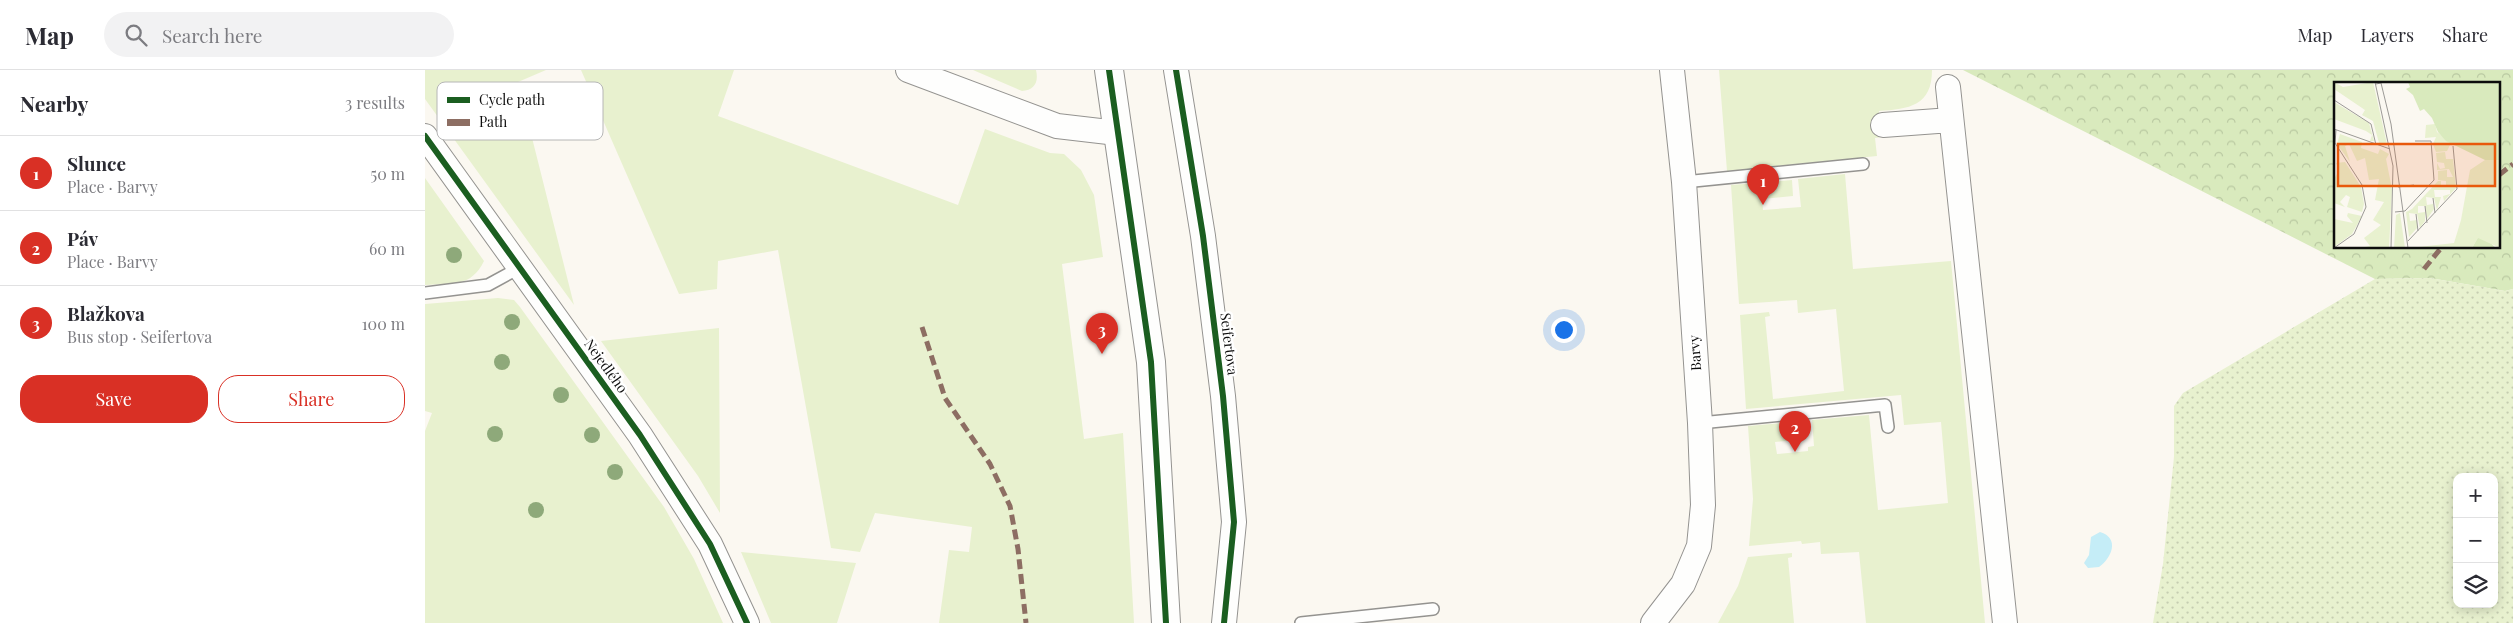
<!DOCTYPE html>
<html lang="en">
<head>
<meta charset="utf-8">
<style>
	body { margin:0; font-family:"Playfair Display",serif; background:#f2f2f3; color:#2b2b33 }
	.controls { position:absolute; right:15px; bottom:15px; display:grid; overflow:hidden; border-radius:10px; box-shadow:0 2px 12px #0003 }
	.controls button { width:45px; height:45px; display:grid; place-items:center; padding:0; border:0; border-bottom:1px solid #e1e1e2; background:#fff; color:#2b2b33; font:25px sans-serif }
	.you { position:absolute; left:1138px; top:259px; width:18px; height:18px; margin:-12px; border:4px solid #fff; border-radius:50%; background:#1a73e8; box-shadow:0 0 0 8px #1a73e833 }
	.badge { display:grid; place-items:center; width:32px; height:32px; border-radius:50%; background:#d93025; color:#fff; font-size:16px; font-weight:700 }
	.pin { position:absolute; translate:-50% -41px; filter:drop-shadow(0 1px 2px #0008) }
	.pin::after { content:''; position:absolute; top:26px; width:18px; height:15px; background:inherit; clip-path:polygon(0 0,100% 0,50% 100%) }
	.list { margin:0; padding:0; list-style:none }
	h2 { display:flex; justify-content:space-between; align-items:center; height:65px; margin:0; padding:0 20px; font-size:21px }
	h2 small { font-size:16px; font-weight:400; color:#7c7c81 }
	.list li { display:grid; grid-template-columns:32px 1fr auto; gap:15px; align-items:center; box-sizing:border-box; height:75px; padding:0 20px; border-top:1px solid #e1e1e2 }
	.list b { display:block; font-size:19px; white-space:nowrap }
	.list p { margin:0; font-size:16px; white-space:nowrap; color:#7c7c81 }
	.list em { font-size:16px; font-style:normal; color:#7c7c81 }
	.actions { display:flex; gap:10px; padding:15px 20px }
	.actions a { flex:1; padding:11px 0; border:1px solid #d93025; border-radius:20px; text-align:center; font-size:18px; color:#d93025 }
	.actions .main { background:#d93025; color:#fff }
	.icon { flex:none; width:28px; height:28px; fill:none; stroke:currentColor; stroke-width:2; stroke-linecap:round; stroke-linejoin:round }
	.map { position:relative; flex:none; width:2088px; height:553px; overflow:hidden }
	header { display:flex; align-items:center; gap:30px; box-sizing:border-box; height:70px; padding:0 25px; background:#fff; border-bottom:1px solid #e1e1e2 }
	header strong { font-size:24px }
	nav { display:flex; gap:28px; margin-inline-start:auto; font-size:18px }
	.search { width:350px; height:45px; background:#f2f2f3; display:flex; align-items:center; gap:12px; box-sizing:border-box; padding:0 18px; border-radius:28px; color:#7c7c81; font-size:19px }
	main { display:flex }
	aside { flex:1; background:#fff }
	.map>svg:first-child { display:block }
	.grass { fill:#e8f1cf }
	.forest { fill:url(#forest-crowns); fill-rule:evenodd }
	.garden { fill:url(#garden-dots); fill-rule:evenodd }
	.water { fill:#c5edf7 }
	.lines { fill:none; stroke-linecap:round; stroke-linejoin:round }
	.service-casing { stroke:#949390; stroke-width:14 }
	.minor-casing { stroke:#949390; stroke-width:26 }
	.tertiary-casing { stroke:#949390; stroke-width:30 }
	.service { stroke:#fefefd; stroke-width:11 }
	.minor { stroke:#fefefd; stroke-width:24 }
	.tertiary { stroke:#fefefd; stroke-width:28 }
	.quiet { stroke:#8d6e63; stroke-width:5; stroke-dasharray:10 5; stroke-linecap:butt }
	.cycleway-casing { stroke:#fff; stroke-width:9 }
	.cycleway { stroke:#1b5e20; stroke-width:6 }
	.tree { fill:#8ea97a }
	.labels { text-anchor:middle; stroke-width:5; stroke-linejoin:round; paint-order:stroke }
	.street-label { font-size:14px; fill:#0d0d0d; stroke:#fff }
	.inset-road { fill:none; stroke:#9c9a96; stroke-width:1 }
	.view { fill:#e8590c; fill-opacity:0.15; stroke:#e8590c; stroke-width:2.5 }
	.inset-edge { fill:none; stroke:#0d0d0d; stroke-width:2.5 }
	.key { fill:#fff; stroke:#b6b6b6; stroke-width:1 }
	.key-label { font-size:14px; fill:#0d0d0d }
</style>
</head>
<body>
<header>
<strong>Map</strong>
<div class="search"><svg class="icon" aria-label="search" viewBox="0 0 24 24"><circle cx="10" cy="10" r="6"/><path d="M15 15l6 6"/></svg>Search here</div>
<nav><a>Map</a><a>Layers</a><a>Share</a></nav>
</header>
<main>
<aside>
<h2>Nearby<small>3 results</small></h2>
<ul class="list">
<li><span class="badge">1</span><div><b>Slunce</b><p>Place · Barvy</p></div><em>50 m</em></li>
<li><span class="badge">2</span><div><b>Páv</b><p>Place · Barvy</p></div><em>60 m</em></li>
<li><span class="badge">3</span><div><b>Blažkova</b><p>Bus stop · Seifertova</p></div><em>100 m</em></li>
</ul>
<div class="actions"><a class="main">Save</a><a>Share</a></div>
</aside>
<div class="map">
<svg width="2088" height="553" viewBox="0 0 2088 553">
	<defs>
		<pattern id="forest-crowns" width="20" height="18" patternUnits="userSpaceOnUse" patternTransform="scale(1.25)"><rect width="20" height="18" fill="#d9eabd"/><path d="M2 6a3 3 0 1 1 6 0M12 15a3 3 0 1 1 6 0" fill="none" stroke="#b9c8a1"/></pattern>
		<pattern id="garden-dots" width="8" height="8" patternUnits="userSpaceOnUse" patternTransform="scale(1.25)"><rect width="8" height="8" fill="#e8f1cf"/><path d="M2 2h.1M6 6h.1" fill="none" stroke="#c6cdb1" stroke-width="1.8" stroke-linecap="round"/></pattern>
	</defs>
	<rect width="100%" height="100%" fill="#fbf8f1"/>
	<path class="grass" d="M0 0H121L93 12 149 235 0 29Z
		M156 0H309L293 46 533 135 560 59 625 83 639 84 656 100 669 125 678 187 637 194 659 369 698 363 709 553H514L524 480 544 482 547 457 450 443 435 482 406 478 353 180 293 191 292 219 254 224Z
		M548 0H611C614 13 609 20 597 21Z
		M1294 0H1507C1507 36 1484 39 1454 41L1456 67 1450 68 1452 86 1302 101Z
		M1420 104 1428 199 1526 191 1560 553H1441L1434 482 1396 484 1395 472 1377 474 1376 471 1324 476 1328 429 1323 356 1380 351 1381 369 1350 372 1352 384 1383 381V377L1389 376 1387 350 1444 345 1453 440 1523 433 1516 352 1479 355 1476 325 1321 339 1315 245 1344 242 1345 246 1340 247 1348 329 1419 321 1411 239 1373 243 1372 230 1314 234 1306 115 1367 110 1368 126 1337 129 1338 140 1376 137 1373 109Z
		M0 108 59 191C46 218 26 213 0 215Z
		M73 228 89 230 95 237 239 437 269 489 298 553H0V361L7 343 0 341V234Z
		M294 258 295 443 273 406 176 271Z
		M316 482 431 493 412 553H346Z
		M1367 483V487L1363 488 1369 553H1293L1313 516 1323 487Z"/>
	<path class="forest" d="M1538 0H2088V219L2080 221 2005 208 1950 209ZM1910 14H2074V178H1910Z"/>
	<path class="garden" d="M2005 208 2080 221 2088 219V553H1728L1738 494 1749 387V336L1758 323 1950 209ZM2032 407H2069V534H2032Z"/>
	<path class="water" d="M1675 462C1695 468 1687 488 1674 497L1663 498 1659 493 1664 485 1666 467Z"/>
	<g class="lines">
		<defs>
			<path id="service" d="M1259 112 1438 94
				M0 223 63 215 94 198
				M1275 353 1460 335 1463 357
				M876 553 1008 539"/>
			<path id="minor" d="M483 0 632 56 692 63
				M751 0 778 166 798 326 809 452 799 553
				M1523 17 1580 553
				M1458 55 1526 50
				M0 66 215 365 285 474 322 553
				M1228 553 1258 514 1274 476 1278 435 1275 353 1259 112 1247 0"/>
			<path id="tertiary" d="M684 0 726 292 741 553"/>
		</defs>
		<use href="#service" class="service-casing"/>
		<use href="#minor" class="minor-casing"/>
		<use href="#tertiary" class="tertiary-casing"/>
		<use href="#service" class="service"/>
		<use href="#minor" class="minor"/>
		<use href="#tertiary" class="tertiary"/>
		<path class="quiet" d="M2074 105 2088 94
			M1999 199 2016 178
			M497 257 520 328 565 394 585 436 593 479 601 553"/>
		<defs>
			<path id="cycleway" d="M684 0 726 292 741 553
				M751 0 778 166 798 326 809 452 799 553
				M0 66 215 365 285 474 322 553"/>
		</defs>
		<use href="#cycleway" class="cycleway-casing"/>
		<use href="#cycleway" class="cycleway"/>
	</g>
	<g class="tree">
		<circle cx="29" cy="185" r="8"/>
		<circle cx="87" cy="252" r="8"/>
		<circle cx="77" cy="292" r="8"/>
		<circle cx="136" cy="325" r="8"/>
		<circle cx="70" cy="364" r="8"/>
		<circle cx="167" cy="365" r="8"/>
		<circle cx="190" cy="402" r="8"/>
		<circle cx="111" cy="440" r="8"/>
	</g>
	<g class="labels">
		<g class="street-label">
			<text transform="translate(804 274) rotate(83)" y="5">Seifertova</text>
			<text transform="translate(1270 283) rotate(-94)" y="5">Barvy</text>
			<text transform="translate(181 296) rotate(54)" y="5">Nejedlého</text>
		</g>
	</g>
	<g transform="translate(1909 12)">
		<rect width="166" height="166" fill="#fbf8f1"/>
		<path d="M0 0 9 5 39 0 53 62 45 61 39 39 28 33 31 28 0 7ZM0 20 35 41 40 59H36L38 53 32 49 0 37ZM101 42 103 50 117 61 113 69 102 70 99 62 102 55 91 56 92 43ZM6 52 28 60 27 66 44 72 46 67 55 72 52 77 58 107 55 166H26L36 164 30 156 47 143 39 138 50 120 41 118 45 97 35 98 31 76 23 79 15 62 11 64 16 80 3 62ZM111 70 112 77H119L122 106 110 119 109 114 116 112V108H100L101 115H107L103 128 100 116 92 115 93 123 99 122 100 127 93 137 91 124H84V131L91 130V139L86 146 83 132 75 131 76 139 83 138V146L75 155 72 130 78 127 104 99H107V105H112V99L104 98V89L113 88V95H119L115 87 103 88V81L106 87 111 86 110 81 103 80 102 71ZM11 80 27 105 30 122 28 130 13 125 16 115 12 113 6 120 11 125 0 121V97L5 88 2 81ZM14 131 28 134 18 152 0 165V137L19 141 13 134ZM66 131 71 166H60L62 133Z" fill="#e8f1cf"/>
		<path d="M74 0H166V78H151L112 59 104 50 98 36 90 27 86 29 79 13 72 7 76 5ZM144 155 152 157 162 166H138Z" fill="#d9eabd"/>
		<path d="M151 78H166V166L144 156 138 166H76L120 161 127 138 136 88Z" fill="#e8f1cf"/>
		<path class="inset-road" d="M41 0 59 84 57 166M42 2 47 1 57 42 74 166M0 18 37 42 42 63M0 47 56 67M64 105 80 103M99 116 101 131M91 124 93 141M61 130 71 129 100 98 97 59H81M82 132 84 149M74 159 123 107 119 64M0 166 20 152 32 125 28 103 1 61 2 48"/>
		<path class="view" d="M4 62H161V104H4Z"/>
		<rect width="166" height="166" class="inset-edge"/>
	</g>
	<rect x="12" y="12" width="166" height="58" rx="8" class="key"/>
	<rect x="22" y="27" width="23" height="6" fill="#1b5e20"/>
	<rect x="22" y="49" width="23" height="7" fill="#8d6e63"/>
	<g class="key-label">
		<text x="54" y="35">Cycle path</text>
		<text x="54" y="57">Path</text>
	</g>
</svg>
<div class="controls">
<button>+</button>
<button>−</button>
<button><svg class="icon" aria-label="layers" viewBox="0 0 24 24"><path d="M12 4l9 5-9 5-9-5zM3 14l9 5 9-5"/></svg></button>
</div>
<div class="you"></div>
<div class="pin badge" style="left:1338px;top:135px">1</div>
<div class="pin badge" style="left:1370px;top:382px">2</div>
<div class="pin badge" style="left:677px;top:284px">3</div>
</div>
</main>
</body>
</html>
